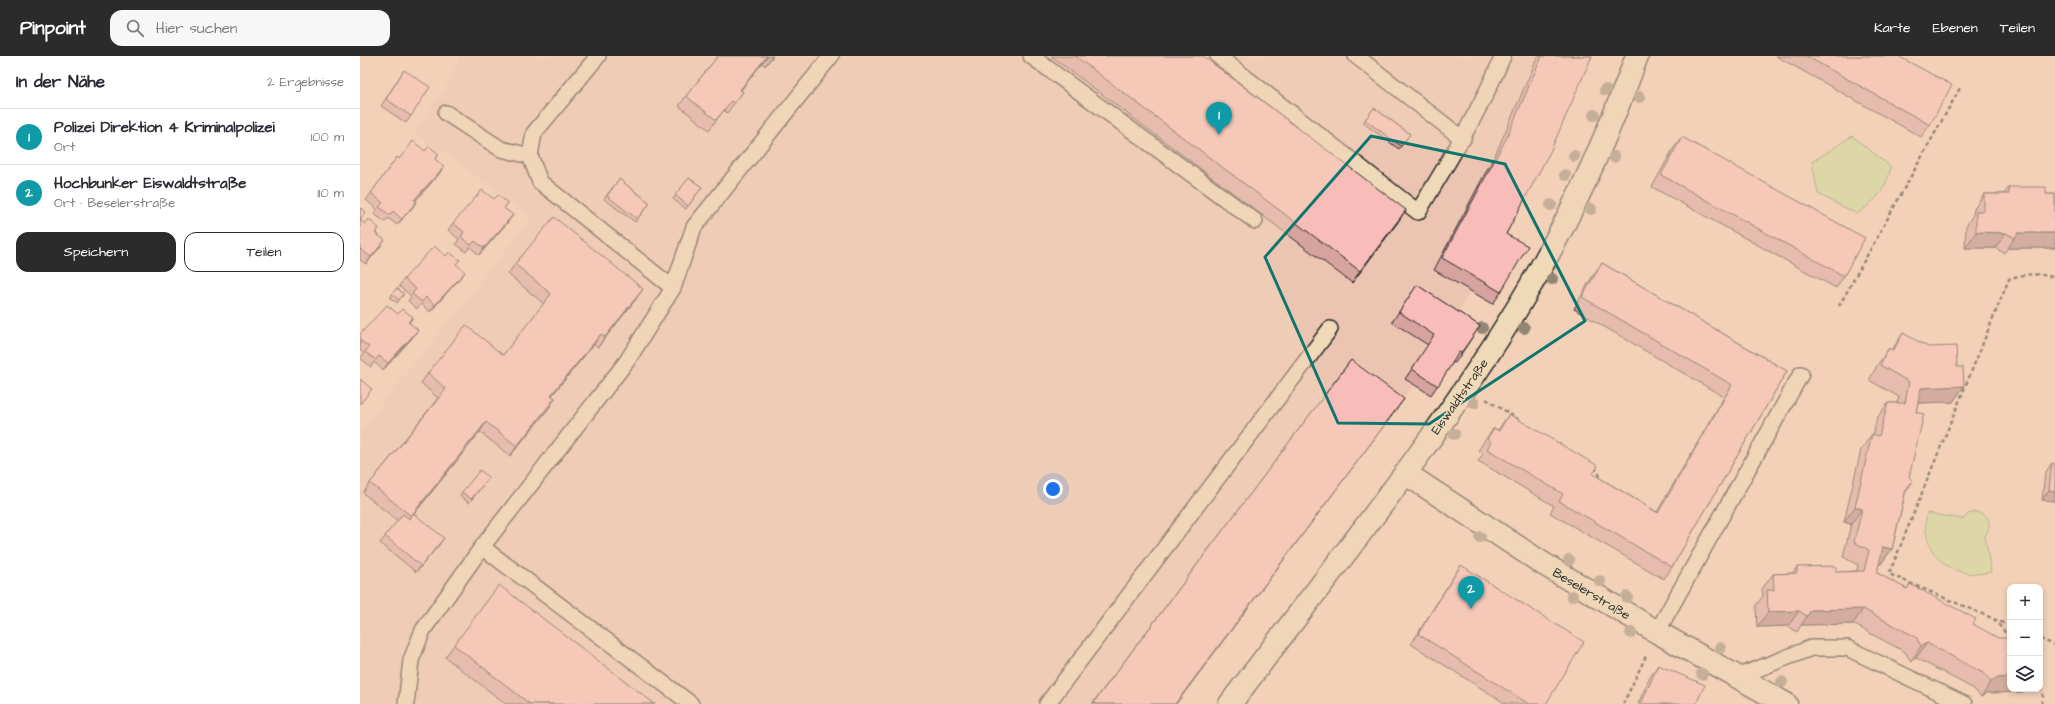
<!DOCTYPE html>
<html lang="de">
<head>
<meta charset="utf-8">
<style>
	body { margin:0; font-family:"Architects Daughter",sans-serif; background:#f7f7f7; color:#2b2b33 }
	.controls { position:absolute; right:12px; bottom:12px; display:grid; overflow:hidden; border-radius:8px; box-shadow:0 2px 6px #0003 }
	.controls button { width:36px; height:36px; display:grid; place-items:center; padding:0; border:0; border-bottom:1px solid #e1e1e2; background:#fff; color:#2b2b33; font:20px sans-serif }
	.you { position:absolute; left:693px; top:433px; width:14px; height:14px; margin:-10px; border:3px solid #fff; border-radius:50%; background:#1a73e8; box-shadow:0 0 0 6px #1a73e833 }
	.badge { display:grid; place-items:center; width:26px; height:26px; border-radius:50%; background:#2b2b2b; color:#fff; font-size:13px; font-weight:700 }
	.pin { position:absolute; translate:-50% -33px; filter:drop-shadow(0 1px 2px #0008) }
	.pin::after { content:''; position:absolute; top:21px; width:14px; height:12px; background:inherit; clip-path:polygon(0 0,100% 0,50% 100%) }
	.list { margin:0; padding:0; list-style:none }
	h2 { display:flex; justify-content:space-between; align-items:center; height:52px; margin:0; padding:0 16px; font-size:17px }
	h2 small { font-size:13px; font-weight:400; color:#7c7c81 }
	.list li { display:grid; grid-template-columns:26px 1fr auto; gap:12px; align-items:center; box-sizing:border-box; height:56px; padding:0 16px; border-top:1px solid #e1e1e2 }
	.list b { display:block; font-size:15px; white-space:nowrap }
	.list p { margin:0; font-size:13px; white-space:nowrap; color:#7c7c81 }
	.list em { font-size:13px; font-style:normal; color:#7c7c81 }
	.actions { display:flex; gap:8px; padding:12px 16px }
	.actions a { flex:1; padding:9px 0; border:1px solid #2b2b2b; border-radius:12px; text-align:center; font-size:14px; color:#2b2b2b }
	.actions .main { background:#2b2b2b; color:#fff }
	.icon { flex:none; width:22px; height:22px; fill:none; stroke:currentColor; stroke-width:2; stroke-linecap:round; stroke-linejoin:round }
	.map { position:relative; flex:none; width:1695px; height:648px; overflow:hidden }
	header { display:flex; align-items:center; gap:24px; box-sizing:border-box; height:56px; padding:0 20px; background:#2b2b2b; color:#fff }
	header strong { font-size:19px }
	nav { display:flex; gap:22px; margin-inline-start:auto; font-size:14px }
	.search { width:280px; height:36px; background:#f7f7f7; display:flex; align-items:center; gap:10px; box-sizing:border-box; padding:0 14px; border-radius:12px; color:#7c7c81; font-size:15px }
	main { display:flex }
	aside { flex:1; background:#fff }
	.map>svg:first-child { display:block }
	.built { fill:#ecc5b2 }
	.green { fill:#c3dc93; stroke:#77845f }
	.lines { fill:none; stroke-linecap:round; stroke-linejoin:round }
	.lane-casing { stroke:#2b2b2b; stroke-width:18 }
	.street-casing { stroke:#2b2b2b; stroke-width:25 }
	.path { stroke:#2b2b2b; stroke-width:2.5; stroke-dasharray:4 3; stroke-linecap:butt }
	.lane { stroke:#efd9b8; stroke-width:15 }
	.street { stroke:#efd9b8; stroke-width:22 }
	.tree { fill:#918573 }
	.wall { fill:#d6a39f; stroke:#2b2b2b }
	.shaded-wall { fill:#ae8482; stroke:#2b2b2b }
	.building { fill:#f9bdb9; stroke:#2b2b2b }
	.marked { fill:none; stroke:#0f766e; stroke-width:3; stroke-linejoin:round }
	.labels { text-anchor:middle; stroke-width:3.5; stroke-linejoin:round; paint-order:stroke }
	.street-label { font-size:13px; fill:#2b2b2b; stroke:#efd9b8 }
</style>
</head>
<body>
<header>
<strong>Pinpoint</strong>
<div class="search"><svg class="icon" aria-label="search" viewBox="0 0 24 24"><circle cx="10" cy="10" r="6"/><path d="M15 15l6 6"/></svg>Hier suchen</div>
<nav><a>Karte</a><a>Ebenen</a><a>Teilen</a></nav>
</header>
<main>
<aside>
<h2>In der Nähe<small>2 Ergebnisse</small></h2>
<ul class="list">
<li><span class="badge" style="background:#0f9aa8">1</span><div><b>Polizei Direktion 4 Kriminalpolizei</b><p>Ort</p></div><em>100 m</em></li>
<li><span class="badge" style="background:#0f9aa8">2</span><div><b>Hochbunker Eiswaldtstraße</b><p>Ort · Beselerstraße</p></div><em>110 m</em></li>
</ul>
<div class="actions"><a class="main">Speichern</a><a>Teilen</a></div>
</aside>
<div class="map">
<svg width="1695" height="648" viewBox="0 0 1695 648">
	<rect width="100%" height="100%" fill="#f2d1b8"/>
	<filter id="ink" filterUnits="userSpaceOnUse"><feTurbulence type="fractalNoise" baseFrequency=".025" numOctaves="2"/><feDisplacementMap in="SourceGraphic" scale="8" xChannelSelector="R" yChannelSelector="G"/><feConvolveMatrix kernelMatrix="1 2 1 2 8 2 1 2 1" color-interpolation-filters="sRGB"/></filter>
	<g filter="url(#ink)">
		<path class="built" d="M99 0H1228L1137 190 1160 202 1133 248 1110 236 1092 266 1113 280 1095 307 1092 306 1071 339 1054 328 816 648H0V375L171 162 84 96 54 78 91 22Z"/>
		<path class="green" d="M1492 80 1531 111C1525 136 1517 143 1497 158L1458 138 1452 106Z
			M1615 456C1629 457 1633 468 1625 480L1631 516C1601 523 1571 509 1566 476 1565 470 1566 463 1567 457L1603 463 1608 458Z"/>
		<g class="lines">
			<defs>
				<path id="lane" d="M238 0 174 77 170 100 180 126 313 232
					M671 0 895 165
					M858 0 1058 156C1089 105 1120 55 1143 0
					M996 0 1103 83
					M86 57 141 93 170 100
					M122 491 331 648
					M1297 576 1441 318
					M1377 621 1451 592H1487L1604 648
					M46 648 51 604 63 574 122 491 267 305 313 232 334 171 471 0
					M687 648 970 273"/>
				<path id="street" d="M1045 417 1182 507 1297 576 1426 648
					M870 648C968 518 1073 390 1158 251 1206 172 1245 87 1277 0"/>
			</defs>
			<use href="#lane" class="lane-casing"/>
			<use href="#street" class="street-casing"/>
			<path class="path" d="M1479 250 1600 32
				M1126 343 1158 363
				M1235 411 1243 426
				M1634 563 1650 582
				M1650 570 1529 518 1649 223C1664 217 1680 217 1695 222
				M1680 583 1695 589
				M1680 631 1683 640 1682 648
				M1263 648 1287 598"/>
			<use href="#lane" class="lane"/>
			<use href="#street" class="street"/>
		</g>
		<g class="tree">
			<circle cx="1245" cy="34" r="6"/>
			<circle cx="1279" cy="41" r="6"/>
			<circle cx="1234" cy="59" r="6"/>
			<circle cx="1214" cy="100" r="6"/>
			<circle cx="1254" cy="101" r="6"/>
			<circle cx="1205" cy="119" r="6"/>
			<circle cx="1191" cy="149" r="6"/>
			<circle cx="1231" cy="153" r="6"/>
			<circle cx="1192" cy="223" r="6"/>
			<circle cx="1122" cy="272" r="6"/>
			<circle cx="1164" cy="272" r="6"/>
			<circle cx="1114" cy="347" r="6"/>
			<circle cx="1094" cy="378" r="6"/>
			<circle cx="1120" cy="481" r="6"/>
			<circle cx="1209" cy="504" r="6"/>
			<circle cx="1240" cy="525" r="6"/>
			<circle cx="1212" cy="540" r="6"/>
			<circle cx="1267" cy="541" r="6"/>
			<circle cx="1271" cy="577" r="6"/>
			<circle cx="1360" cy="592" r="6"/>
			<circle cx="1342" cy="618" r="6"/>
			<circle cx="1422" cy="626" r="6"/>
		</g>
		<path class="wall" d="M358 0H413L405 10 402 7 381 34 383 36 367 57 364 54 349 74 319 50 326 40Z
			M691 0H843L1038 166 992 227Z
			M1178 0H1232L1146 178 1141 236 1133 248 1074 214 1137 95Z
			M1416 0H1538L1570 69 1561 81Z
			M44 14 51 60 46 67 21 50Z
			M1014 52 1050 78 1039 93 1003 67Z
			M1322 81 1484 220 1476 232 1292 131 1313 93Z
			M65 95 79 98 75 103 79 118 55 145H57L52 152 37 169 28 162 25 166 14 158 17 153 6 144 37 101 39 103Z
			M329 122 342 131 326 153 313 143Z
			M259 123 290 147 275 166 244 143Z
			M1649 131 1686 138H1695V192H1648L1644 197 1635 192H1605L1606 170 1613 159 1614 153 1624 138H1644Z
			M134 143 148 147 144 152 148 166 119 199 110 191 106 196 96 188 99 183 88 174 93 167Z
			M0 152 6 156 0 164 5 168 19 172 16 177 20 191 6 208 0 204Z
			M1242 207 1427 315 1312 511 1304 523 1190 457 1194 450 1118 405 1123 398 1118 395 1125 384 1134 372 1138 374 1149 358 1233 418 1297 456 1364 341 1214 253 1233 219Z
			M155 208 276 243 238 291 234 288 192 339 195 342 189 352 150 400 120 376 54 458 79 489 56 516 20 487 38 465 3 437 10 427 78 342 61 327 68 317 143 299 184 248 148 218Z
			M96 209 100 222 70 256 61 248 57 253 48 245 51 240 39 230 44 223Z
			M1057 229 1120 270 1095 307 1093 306 1071 339 1045 323 1068 289 1032 266Z
			M37 232 44 238 37 247 30 242Z
			M38 258 53 261 49 267 58 274 53 281 23 314 14 306 11 311 0 302 4 298 0 294V278Z
			M1543 277 1597 311 1604 330 1593 346 1558 347 1556 356 1545 438 1532 493 1521 508H1519L1517 517 1547 533 1550 528 1613 568 1663 636 1627 637 1621 641 1614 633 1556 602 1551 605 1545 596 1493 568 1441 569 1437 576 1428 570 1397 571 1396 549 1403 540 1402 533 1413 518 1433 517 1437 511 1476 516 1497 515 1498 509 1483 501 1491 468 1484 466 1501 394 1512 378 1513 379 1517 362 1528 347H1537L1539 341 1509 324 1518 308 1529 292 1532 294Z
			M991 304 1035 355 816 648H732Z
			M1692 407 1695 445 1682 444 1685 417Z
			M126 425 109 447 100 440 102 436Z
			M1101 509 1186 648H1146L1051 588 1095 518Z
			M94 589 295 648H146L85 601Z
			M1298 609 1336 648H1278L1290 621Z"/>
		<path class="shaded-wall" d="M408 0 402 7 373 44 380 34Z
			M412 0H413L405 10Z
			M84 111 79 118 50 151 54 144Z
			M57 145 52 152 37 169Z
			M1046 154 1038 166 992 227 1000 215Z
			M153 159 148 166 119 199 124 192Z
			M1616 176 1646 177 1635 192H1605Z
			M1658 177H1695V192H1648Z
			M25 184 20 191 6 208 11 201Z
			M105 216 100 222 70 256 75 249Z
			M283 233 276 243 238 291 245 281Z
			M58 274 53 281 23 314 28 307Z
			M241 278 234 288 184 349 191 339Z
			M1604 330 1593 346 1551 347 1561 332Z
			M195 342 189 352 150 400 157 390Z
			M1044 343 816 648H815Z
			M126 366 120 376 44 470 51 460Z
			M1553 425 1543 440 1546 433Z
			M1689 434 1695 435V445L1682 444Z
			M1495 451 1502 453 1491 468 1484 466Z
			M84 482 79 489 56 516 61 510Z
			M1523 491 1532 493 1521 508 1512 506Z
			M1503 553 1493 568 1441 569 1451 554Z
			M1439 555 1428 570 1397 571 1408 556Z
			M1567 587 1556 602 1551 605 1561 590Z
			M1650 621V633H1665L1663 636 1627 637 1621 641 1631 626 1638 622Z"/>
		<path class="building" d="M358 0H407L380 34 383 36 374 47 371 45 356 64 326 40Z
			M715 0H843L1046 154 1000 215Z
			M1182 0H1232L1191 94 1146 178 1168 190 1141 236 1082 202 1146 83Z
			M1446 0H1538L1592 29 1570 69Z
			M44 14 70 31 51 60 26 43Z
			M1014 52 1050 78 1041 90 1005 64Z
			M1322 81 1505 182 1484 220 1301 119Z
			M53 85 65 95 69 90 79 98 75 103 84 111 54 144 57 145 42 163 33 155 30 159 19 151 23 147 11 137 37 101 39 103Z
			M329 122 342 131 328 150 315 139Z
			M259 123 290 147 277 163 247 140Z
			M1649 131H1686V138H1695V177H1658L1655 182 1646 177 1616 176V155H1624V138H1649Z
			M122 134 134 143 138 139 148 147 144 152 153 159 124 192 115 185 111 189 101 181 104 176 93 167Z
			M0 152 6 156 1 162 0 161Z
			M194 161 283 233 245 281 241 278 191 339 195 342 157 390 126 366 51 460 10 427 86 333 68 317 106 269 143 299 191 238 155 208Z
			M9 163 19 172 15 177 25 184 11 201 0 193V164L5 168Z
			M74 190 86 200 89 196 100 204 96 208 105 216 75 249 66 241 62 246 52 238 56 233 44 223Z
			M1242 207 1427 315 1312 511 1199 445 1203 438 1127 393 1131 386 1127 383 1134 372 1139 375 1149 358 1238 410 1233 418 1298 457 1372 329 1222 241Z
			M1057 229 1120 270 1101 297 1099 296 1078 330 1052 313 1074 279 1039 256Z
			M37 232 44 238 39 244 32 238Z
			M27 249 38 258 42 253 53 261 48 266 58 274 28 307 19 300 16 304 5 296 9 291 0 284V278Z
			M1543 277 1568 291 1596 290 1597 311H1603L1604 330 1561 332 1556 356 1564 358 1549 421 1553 425 1546 433 1532 493 1523 491 1517 517 1547 533 1550 528 1616 563 1613 568 1638 582H1650V621L1638 622 1631 626 1625 618 1567 587 1561 590 1556 581 1503 553 1451 554 1447 560 1439 555 1408 556 1407 534H1414L1413 518 1437 517V511L1476 510V516L1504 515 1509 494 1494 486 1502 453 1495 451 1512 378 1519 380 1528 347H1545L1549 326 1520 309 1529 292 1533 295Z
			M991 304 1044 343 815 648H737L734 646Z
			M0 323 12 333 0 348Z
			M1692 407 1695 408V435L1689 434Z
			M120 414 129 422 111 443 102 436Z
			M53 457 84 482 61 510 25 480 43 458 49 463Z
			M1101 509 1224 586 1186 648H1169L1058 578Z
			M139 529 295 648H170L94 589Z
			M1298 609 1345 629 1336 648H1281Z"/>
	</g>
	<path d="M0 0H1695V648H0ZM1011 80 1145 108 1225 265 1069 368 978 367 905 201Z" fill="#f2d1b8" fill-opacity=".55" fill-rule="evenodd"/>
	<path class="marked" d="M1011 80 1145 108 1225 265 1069 368 978 367 905 201Z"/>
	<g class="labels">
		<g class="street-label">
			<text transform="translate(1099 340) rotate(-55)" y="5">Eiswaldtstraße</text>
			<text transform="translate(1232 537) rotate(31)" y="5">Beselerstraße</text>
		</g>
	</g>
</svg>
<div class="controls">
<button>+</button>
<button>−</button>
<button><svg class="icon" aria-label="layers" viewBox="0 0 24 24"><path d="M12 4l9 5-9 5-9-5zM3 14l9 5 9-5"/></svg></button>
</div>
<div class="you"></div>
<div class="pin badge" style="left:859px;top:79px;background:#0f9aa8">1</div>
<div class="pin badge" style="left:1111px;top:553px;background:#0f9aa8">2</div>
</div>
</main>
</body>
</html>
